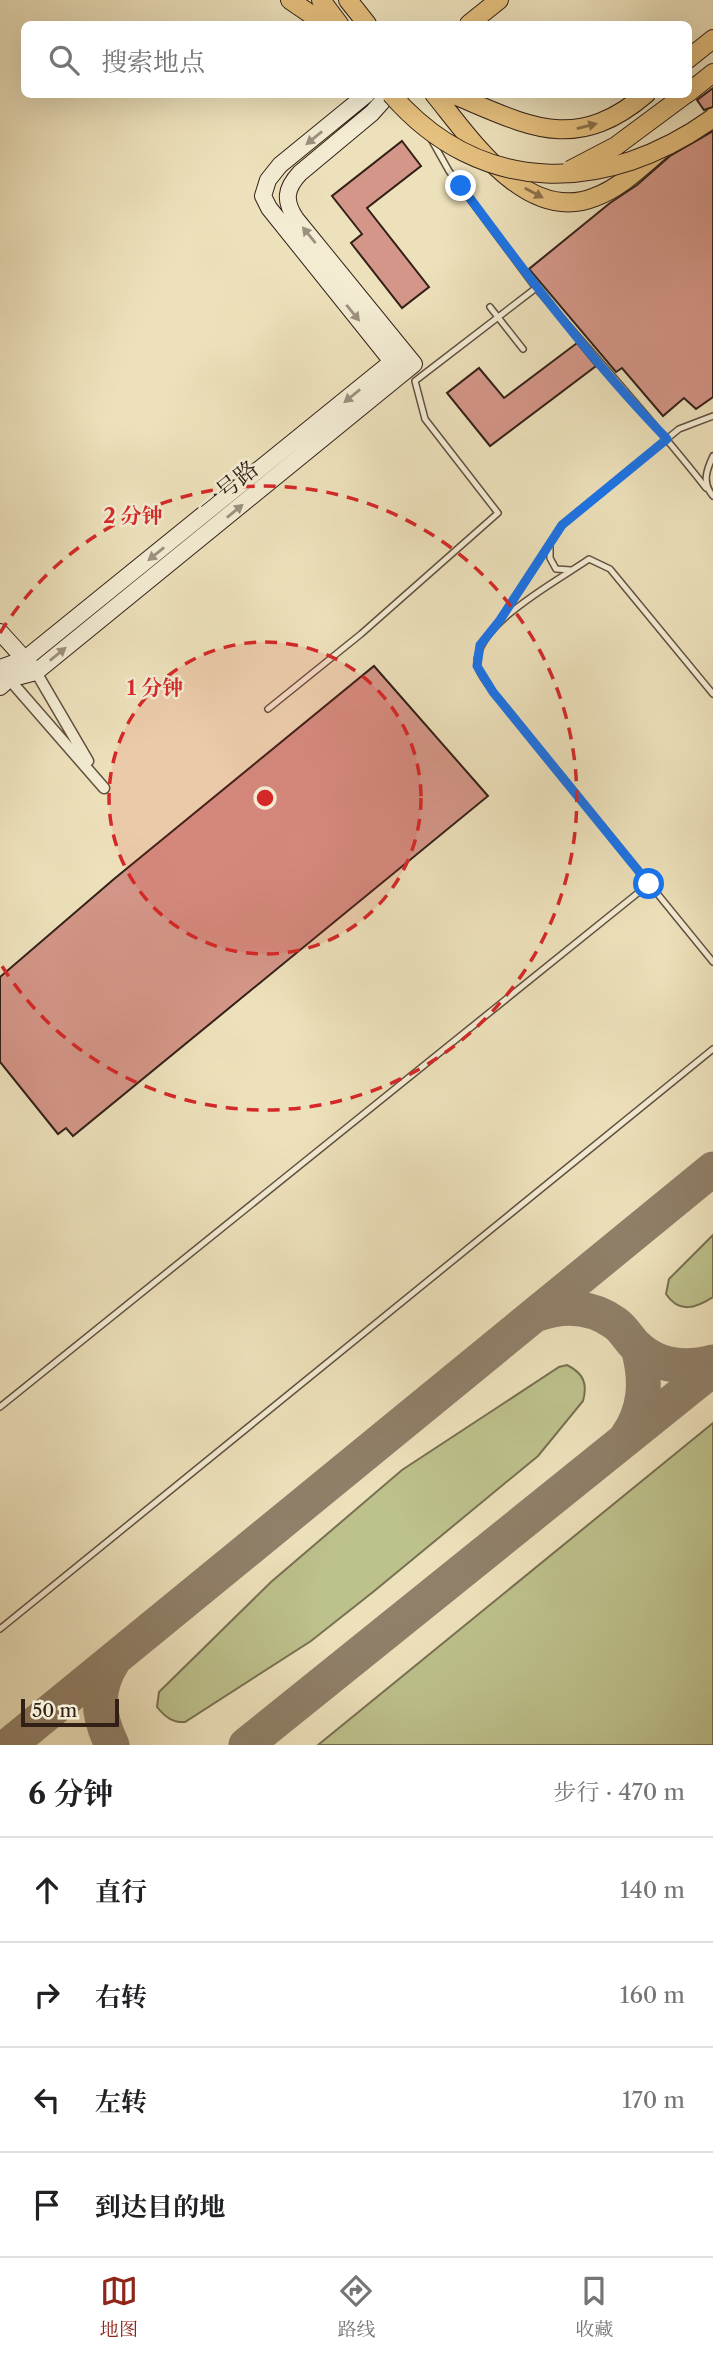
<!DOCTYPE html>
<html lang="zh">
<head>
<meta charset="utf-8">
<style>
	body { margin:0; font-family:"Libre Caslon Text","Noto Serif SC",serif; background:#f2f2f2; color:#202124 }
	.scale { position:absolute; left:21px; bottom:18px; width:98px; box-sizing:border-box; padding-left:7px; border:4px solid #322017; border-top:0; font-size:19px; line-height:24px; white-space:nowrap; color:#322017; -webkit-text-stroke:5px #f3ecd3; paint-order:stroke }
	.stop { position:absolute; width:21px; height:21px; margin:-16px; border:5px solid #1a73e8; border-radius:50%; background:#fff }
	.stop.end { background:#1a73e8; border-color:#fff; box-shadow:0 2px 7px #0008 }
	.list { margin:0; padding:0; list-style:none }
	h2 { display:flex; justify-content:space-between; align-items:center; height:91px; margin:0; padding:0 28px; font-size:30px }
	h2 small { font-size:23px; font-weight:400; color:#757577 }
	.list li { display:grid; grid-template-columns:46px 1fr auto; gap:21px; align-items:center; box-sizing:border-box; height:105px; padding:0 28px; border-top:2px solid #e0e0e0 }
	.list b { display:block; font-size:26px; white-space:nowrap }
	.list em { font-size:23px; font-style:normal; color:#757577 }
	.icon { flex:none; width:38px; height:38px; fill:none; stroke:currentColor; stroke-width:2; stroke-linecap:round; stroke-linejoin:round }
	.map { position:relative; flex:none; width:713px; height:1745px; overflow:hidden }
	.search { position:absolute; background:#fff; box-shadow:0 7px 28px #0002; left:21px; right:21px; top:21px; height:77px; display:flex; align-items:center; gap:18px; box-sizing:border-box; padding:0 24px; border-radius:10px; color:#757577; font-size:26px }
	.sheet { height:511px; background:#fff }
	nav { display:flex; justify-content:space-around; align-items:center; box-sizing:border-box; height:98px; border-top:2px solid #e0e0e0; background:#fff; font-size:19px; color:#757577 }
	nav a { display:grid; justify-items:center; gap:4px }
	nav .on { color:#8f2418 }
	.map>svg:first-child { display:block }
	.grass { fill:#bdc18c; stroke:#787052; stroke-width:2 }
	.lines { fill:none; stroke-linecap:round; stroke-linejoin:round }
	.taxiway { stroke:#908069; stroke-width:35 }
	.building { fill:#d49688; stroke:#322017; stroke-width:2 }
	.service-casing { stroke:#615040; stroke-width:8 }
	.minor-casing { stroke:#615040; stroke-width:13 }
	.secondary-casing { stroke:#322017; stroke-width:18 }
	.primary-casing { stroke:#322017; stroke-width:20 }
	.service { stroke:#f3ecd3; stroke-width:5 }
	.minor { stroke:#f3ecd3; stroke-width:10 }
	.secondary { stroke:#f3ecd3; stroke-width:16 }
	.primary { stroke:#e6c07e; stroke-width:18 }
	.primary-bridge-casing { stroke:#322017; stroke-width:20; stroke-linecap:butt }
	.primary-bridge { stroke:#e6c07e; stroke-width:18 }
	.oneway { fill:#8c704a }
	.oneway2 { fill:#9c907e }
	.route { stroke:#1a73e8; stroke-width:9 }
	.ring { fill:none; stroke:#d62828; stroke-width:3.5; stroke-dasharray:12 9 }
	.labels { text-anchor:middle; stroke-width:5; stroke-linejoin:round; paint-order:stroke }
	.street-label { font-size:23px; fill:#322017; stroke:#f3ecd3 }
	.centre { fill:#d62828; stroke:#f3ecd3; stroke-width:3.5 }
	.ring-label { font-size:21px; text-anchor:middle; font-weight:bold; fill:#d62828; stroke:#f3ecd3; stroke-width:5; stroke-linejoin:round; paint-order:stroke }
</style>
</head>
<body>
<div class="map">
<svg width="713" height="1745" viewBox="0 0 713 1745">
	<rect width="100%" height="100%" fill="#ede1bb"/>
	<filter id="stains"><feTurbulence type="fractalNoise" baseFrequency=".00286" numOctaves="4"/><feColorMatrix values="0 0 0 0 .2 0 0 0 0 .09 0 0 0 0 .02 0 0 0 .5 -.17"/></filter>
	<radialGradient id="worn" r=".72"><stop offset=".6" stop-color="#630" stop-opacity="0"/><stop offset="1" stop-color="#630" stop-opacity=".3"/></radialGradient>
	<path class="grass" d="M713 1235V1297C696 1308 679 1314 666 1294L669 1279Z
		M567 1365C583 1373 588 1383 583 1401L538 1456 373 1592 311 1641 185 1722C173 1723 165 1717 157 1707L159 1692 271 1582 402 1470 559 1367Z
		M713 1423V1745H318Z"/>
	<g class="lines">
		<path class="taxiway" d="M538 1314C564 1305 591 1306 615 1323 624 1329 629 1340 637 1347 658 1367 686 1369 713 1362
			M626 1438C646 1410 647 1380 638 1348
			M9 1745 713 1169
			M112 1745C97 1714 95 1689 114 1660
			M246 1745 713 1369"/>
	</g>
	<path class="building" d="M713 88V107L704 110 697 100Z
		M713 131V397L696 409 684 398 663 416 622 368 616 372 529 269 610 203 637 185 670 156Z
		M402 141 421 166 367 208 429 287 402 308 351 243 362 234 332 196Z
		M577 343 596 366 490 446 447 393 479 368 504 398Z
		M374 666 488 796 73 1136 66 1128 58 1134 0 1062V977L114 879Z"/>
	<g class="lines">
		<defs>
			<path id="service" d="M536 288C593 355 652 419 706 488
				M490 307 523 349
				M713 456C706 471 702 483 713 496
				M550 546V558L556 569 571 570
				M502 617 562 525 679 429 713 416
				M713 694 610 569 589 559C559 580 475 624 477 664 478 673 488 684 493 692L713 962
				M268 709 361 634 498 513 425 419 415 381 536 288 449 171 431 139
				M0 1407 649 884
				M0 1629 713 1049"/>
			<path id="minor" d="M36 672 88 761
				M9 679 104 788"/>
			<path id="secondary" d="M367 94 280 165 268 180 263 196 269 208 398 369
				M0 632 30 665
				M0 668 25 659 404 352
				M0 687 9 679 36 672 414 364 296 219C284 201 285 189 300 173L372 113 389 94"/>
			<path id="primary" d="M290 0 325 24
				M321 0 339 24
				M348 0 367 24
				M469 24 499 0
				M688 59 713 39
				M688 93 713 73
				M434 94C471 139 527 225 595 197 620 188 641 167 661 150
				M452 94C527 125 574 155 646 94"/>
		</defs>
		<use href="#service" class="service-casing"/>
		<use href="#minor" class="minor-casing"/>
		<use href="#secondary" class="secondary-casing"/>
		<use href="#primary" class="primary-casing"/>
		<use href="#service" class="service"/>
		<use href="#minor" class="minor"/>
		<use href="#secondary" class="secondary"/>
		<use href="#primary" class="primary"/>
		<defs>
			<path id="primary-bridge" d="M391 94C481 198 607 194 713 118
				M570 170 616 146 686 94"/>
		</defs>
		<use href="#primary-bridge" class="primary-bridge-casing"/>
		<use href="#primary-bridge" class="primary-bridge"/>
	</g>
	<defs><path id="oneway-solid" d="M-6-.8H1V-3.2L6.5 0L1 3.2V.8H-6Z" transform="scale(1.75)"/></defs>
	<g class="oneway">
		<use href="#oneway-solid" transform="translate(587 126) rotate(-14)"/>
		<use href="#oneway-solid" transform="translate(534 193) rotate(28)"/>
	</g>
	<g class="oneway2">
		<use href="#oneway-solid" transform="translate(314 138) rotate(141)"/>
		<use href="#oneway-solid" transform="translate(309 235) rotate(-129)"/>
		<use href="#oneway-solid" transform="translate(353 313) rotate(51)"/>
		<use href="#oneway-solid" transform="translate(352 396) rotate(141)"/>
		<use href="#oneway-solid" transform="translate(235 511) rotate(-39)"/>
		<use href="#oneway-solid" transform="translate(156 554) rotate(141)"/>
		<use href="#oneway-solid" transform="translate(58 654) rotate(-39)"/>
	</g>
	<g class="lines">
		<path class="route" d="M461 186C526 274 591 361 667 439L562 525 500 620 480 645 477 666 493 692 649 884"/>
	</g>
	<circle cx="265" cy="798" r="156" fill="#d62828" fill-opacity=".12"/>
	<g class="ring">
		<circle cx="265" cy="798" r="156"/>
		<path d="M0 633A312 312 0 1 1 0 963"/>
	</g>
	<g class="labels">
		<g class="street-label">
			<text transform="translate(228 487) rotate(-39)" y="8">一号路</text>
		</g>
	</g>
	<circle cx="265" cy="798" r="10" class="centre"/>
	<g class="ring-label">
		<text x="133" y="523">2 分钟</text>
		<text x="155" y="695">1 分钟</text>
	</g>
	<rect width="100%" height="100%" filter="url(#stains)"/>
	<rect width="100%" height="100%" fill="url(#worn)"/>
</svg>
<div class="scale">50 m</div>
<div class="stop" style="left:649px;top:884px"></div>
<div class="stop end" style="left:461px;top:186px"></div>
<div class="search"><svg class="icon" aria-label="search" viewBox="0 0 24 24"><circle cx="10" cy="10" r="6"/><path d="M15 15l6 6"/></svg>搜索地点</div>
</div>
<section class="sheet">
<h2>6 分钟<small>步行 · 470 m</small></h2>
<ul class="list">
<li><svg class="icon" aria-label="ahead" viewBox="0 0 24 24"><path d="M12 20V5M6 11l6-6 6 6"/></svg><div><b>直行</b></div><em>140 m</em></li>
<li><svg class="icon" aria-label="right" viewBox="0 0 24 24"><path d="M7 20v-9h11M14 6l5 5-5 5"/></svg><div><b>右转</b></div><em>160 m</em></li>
<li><svg class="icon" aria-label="left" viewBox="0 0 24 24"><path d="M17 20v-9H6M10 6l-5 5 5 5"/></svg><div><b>左转</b></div><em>170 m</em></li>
<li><svg class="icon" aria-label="arrive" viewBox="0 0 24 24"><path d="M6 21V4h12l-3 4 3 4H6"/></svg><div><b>到达目的地</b></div></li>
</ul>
</section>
<nav>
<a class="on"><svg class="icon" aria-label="map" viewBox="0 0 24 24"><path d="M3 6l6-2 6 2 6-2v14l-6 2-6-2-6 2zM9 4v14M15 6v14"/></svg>地图</a>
<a><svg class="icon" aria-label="directions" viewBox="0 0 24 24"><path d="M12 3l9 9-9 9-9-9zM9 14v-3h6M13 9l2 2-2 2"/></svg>路线</a>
<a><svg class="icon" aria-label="saved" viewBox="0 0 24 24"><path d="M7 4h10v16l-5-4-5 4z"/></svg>收藏</a>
</nav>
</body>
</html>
